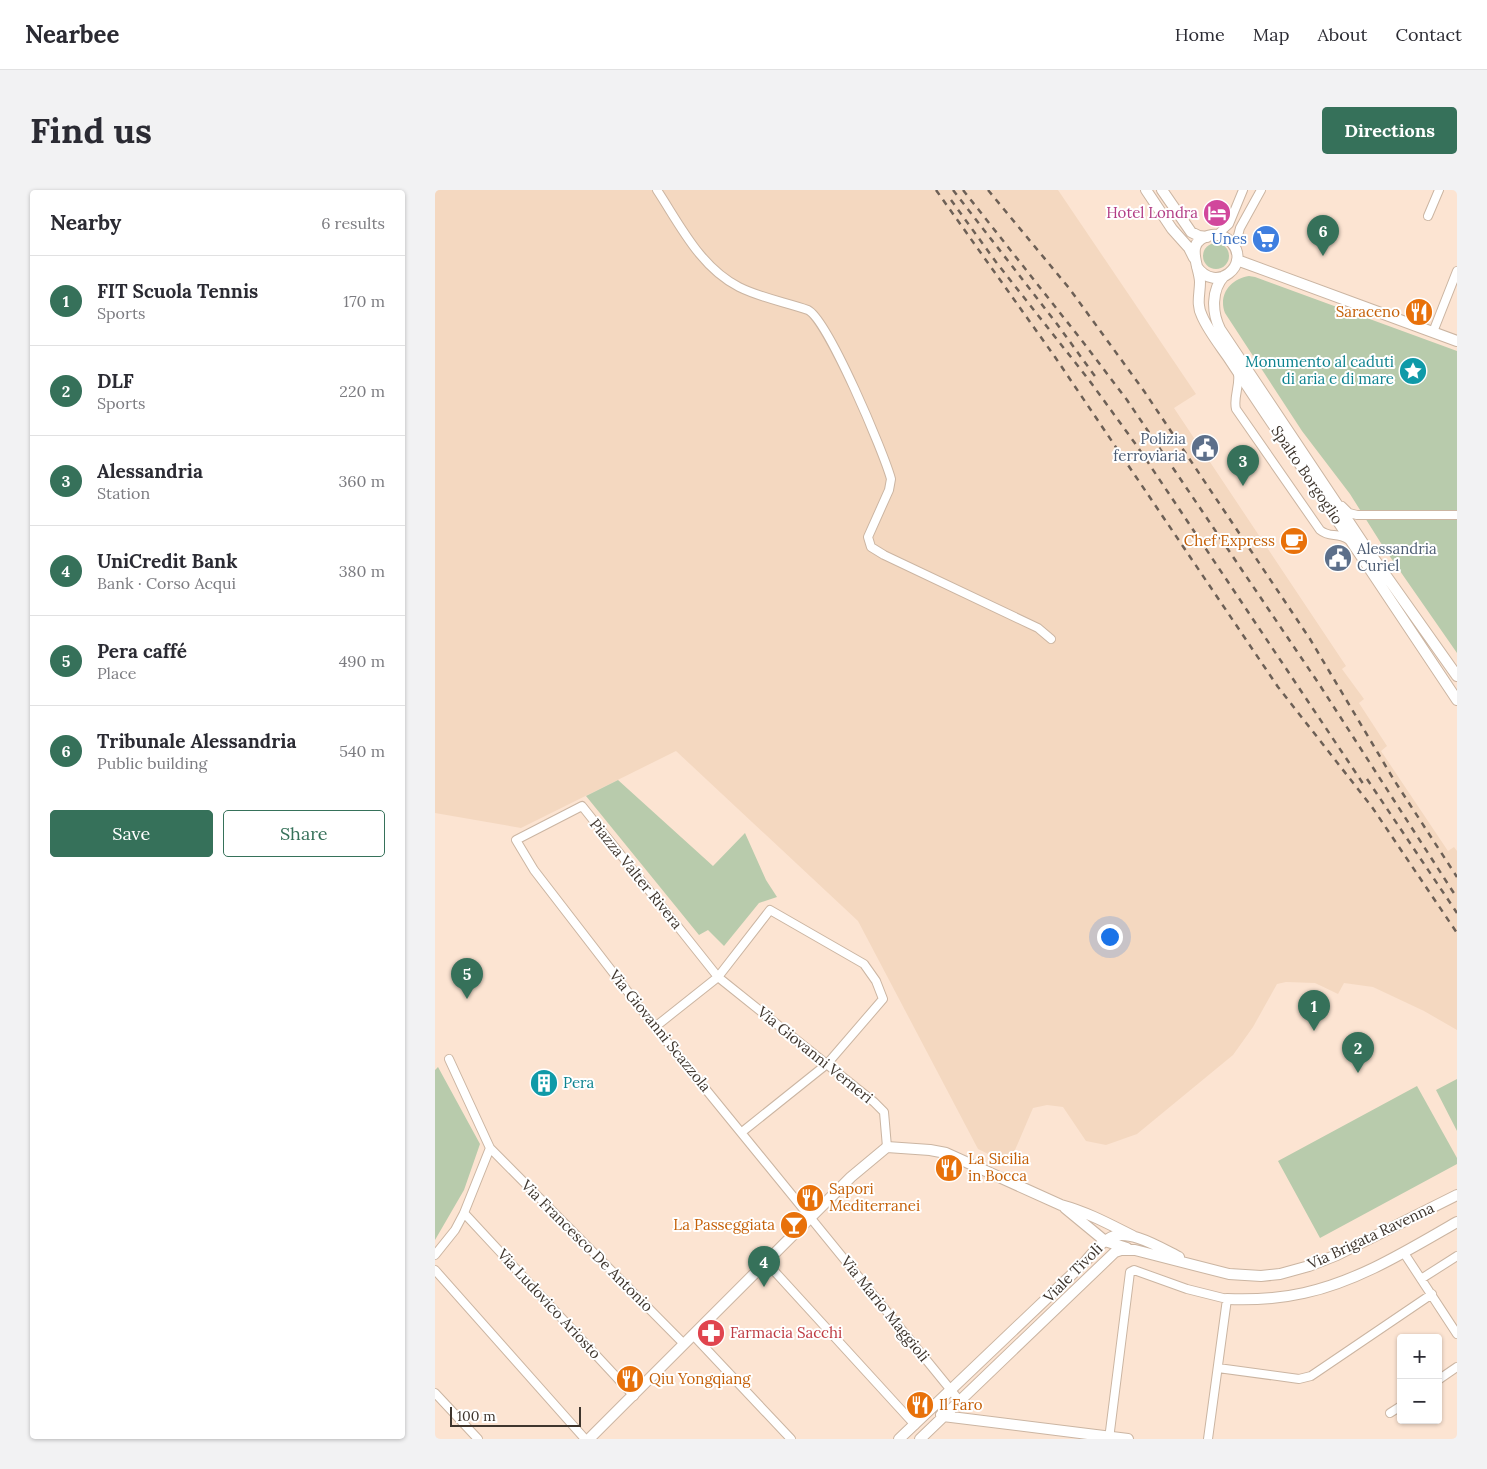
<!DOCTYPE html>
<html lang="en">
<head>
<meta charset="utf-8">
<style>
	body { margin:0; font-family:Lora,serif; background:#f2f2f3; color:#2b2b33 }
	.controls { position:absolute; right:15px; bottom:15px; display:grid; overflow:hidden; border-radius:5px; box-shadow:0 1px 4px #0004 }
	.controls button { width:45px; height:45px; display:grid; place-items:center; padding:0; border:0; border-bottom:1px solid #e1e1e2; background:#fff; color:#2b2b33; font:25px sans-serif }
	.scale { position:absolute; left:15px; bottom:12px; width:131px; box-sizing:border-box; padding-left:5px; border:2px solid #3e352d; border-top:0; font-size:14px; line-height:18px; white-space:nowrap; color:#3e352d; -webkit-text-stroke:4px #fff; paint-order:stroke }
	.you { position:absolute; left:674px; top:746px; width:18px; height:18px; margin:-12px; border:4px solid #fff; border-radius:50%; background:#1a73e8; box-shadow:0 0 0 8px #1a73e833 }
	.badge { display:grid; place-items:center; width:32px; height:32px; border-radius:50%; background:#36715a; color:#fff; font-size:16px; font-weight:700 }
	.pin { position:absolute; translate:-50% -41px; filter:drop-shadow(0 1px 2px #0008) }
	.pin::after { content:''; position:absolute; top:26px; width:18px; height:15px; background:inherit; clip-path:polygon(0 0,100% 0,50% 100%) }
	.list { margin:0; padding:0; list-style:none }
	h2 { display:flex; justify-content:space-between; align-items:center; height:65px; margin:0; padding:0 20px; font-size:21px }
	h2 small { font-size:16px; font-weight:400; color:#7c7c81 }
	.list li { display:grid; grid-template-columns:32px 1fr auto; gap:15px; align-items:center; box-sizing:border-box; height:90px; padding:0 20px; border-top:1px solid #e1e1e2 }
	.list b { display:block; font-size:19px; white-space:nowrap }
	.list p { margin:0; font-size:16px; white-space:nowrap; color:#7c7c81 }
	.list em { font-size:16px; font-style:normal; color:#7c7c81 }
	.actions { display:flex; gap:10px; padding:15px 20px }
	.actions a { flex:1; padding:11px 0; border:1px solid #36715a; border-radius:5px; text-align:center; font-size:18px; color:#36715a }
	.actions .main { background:#36715a; color:#fff }
	.map { position:relative; flex:none; width:1022px; height:1249px; overflow:hidden; border-radius:5px }
	header { display:flex; align-items:center; gap:30px; box-sizing:border-box; height:70px; padding:0 25px; background:#fff; border-bottom:1px solid #e1e1e2 }
	header strong { font-size:24px }
	nav { display:flex; gap:28px; margin-inline-start:auto; font-size:18px }
	.intro { display:flex; align-items:center; justify-content:space-between; box-sizing:border-box; height:120px; padding:0 30px }
	h1 { margin:0; font-size:35px }
	.button { padding:12px 22px; border-radius:5px; background:#36715a; color:#fff; font-size:18px; font-weight:700 }
	main { display:flex; gap:30px; padding:0 30px }
	aside { flex:1; background:#fff; border-radius:5px; box-shadow:0 1px 4px #0004 }
	.map>svg:first-child { display:block }
	.built { fill:#f4d8c0 }
	.green { fill:#b8cbac }
	.lines { fill:none; stroke-linecap:round; stroke-linejoin:round }
	.street-casing { stroke:#cbb5a2; stroke-width:10 }
	.secondary-casing { stroke:#cbb5a2; stroke-width:12 }
	.street { stroke:#fff; stroke-width:8 }
	.secondary { stroke:#fff; stroke-width:10 }
	.rail { stroke:#6d6056; stroke-width:2.5; stroke-dasharray:6 6; stroke-linecap:butt }
	.labels { text-anchor:middle; stroke-width:4; stroke-linejoin:round; paint-order:stroke }
	.hotel-label { font-size:15px; fill:#b23c85; stroke:#fff; text-anchor:end }
	.shop-label { font-size:15px; fill:#366cbe; stroke:#fff; text-anchor:end }
	.food-label { font-size:15px; fill:#c56008; stroke:#fff; text-anchor:start }
	.culture-label { font-size:15px; fill:#0d838f; stroke:#fff; text-anchor:end }
	.service-label { font-size:15px; fill:#4e5e75; stroke:#fff; text-anchor:end }
	.street-label { font-size:15px; fill:#3e352d; stroke:#fff }
	.health-label { font-size:15px; fill:#be3a42; stroke:#fff; text-anchor:start }
</style>
</head>
<body>
<header>
<strong>Nearbee</strong>
<nav><a>Home</a><a>Map</a><a>About</a><a>Contact</a></nav>
</header>
<div class="intro"><h1>Find us</h1><a class="button">Directions</a></div>
<main>
<aside>
<h2>Nearby<small>6 results</small></h2>
<ul class="list">
<li><span class="badge">1</span><div><b>FIT Scuola Tennis</b><p>Sports</p></div><em>170 m</em></li>
<li><span class="badge">2</span><div><b>DLF</b><p>Sports</p></div><em>220 m</em></li>
<li><span class="badge">3</span><div><b>Alessandria</b><p>Station</p></div><em>360 m</em></li>
<li><span class="badge">4</span><div><b>UniCredit Bank</b><p>Bank · Corso Acqui</p></div><em>380 m</em></li>
<li><span class="badge">5</span><div><b>Pera caffé</b><p>Place</p></div><em>490 m</em></li>
<li><span class="badge">6</span><div><b>Tribunale Alessandria</b><p>Public building</p></div><em>540 m</em></li>
</ul>
<div class="actions"><a class="main">Save</a><a>Share</a></div>
</aside>
<div class="map">
<svg width="1022" height="1249" viewBox="0 0 1022 1249">
	<rect width="100%" height="100%" fill="#fce4d2"/>
	<path class="built" d="M0 0H623L761 204 739 218 911 476 907 479 929 509 924 513 952 556 946 561 1013 661 1019 657 1022 661V840L989 821 938 797 909 793 903 804 880 793 851 792 842 794 818 837 798 865 702 944 671 955 651 951 628 917 612 915 598 918 574 974 543 959 423 731 241 561 86 638 0 623Z"/>
	<path class="green" d="M768 66a13 13 0 1 1 26 0a13 13 0 1 1-26 0Z
		M814 86 820 87 1022 161V463L949 358 915 304 867 241 790 123C783 105 795 89 814 86Z
		M183 590 278 676 310 643 331 690 342 707 324 713 289 756 273 740 264 745 151 606Z
		M3 877 45 954 29 1000 0 1050V880Z
		M1022 889V941L1001 900Z
		M982 896 1022 968V974L885 1048 843 971Z"/>
	<g class="lines">
		<defs>
			<path id="street" d="M222 0C245 35 265 77 304 97 326 108 350 112 373 120 393 130 449 263 456 289L454 300 433 347 436 357 449 365 603 438 616 449
				M993 26 1004 0
				M782 45 794 34 808 0
				M800 57 805 38 826 0
				M998 142 1022 81
				M803 184C805 196 798 208 801 219L885 340C896 349 901 341 914 350
				M907 316 914 323 922 325H1022
				M220 837 283 787 335 720 429 774 441 791 448 809 392 874 307 942
				M452 957 449 922 439 912 283 787 147 616 81 650 99 680 220 837 524 1210
				M55 958 249 1154
				M29 1023 199 1206
				M969 1063 1022 1144
				M0 1065 20 1040 29 1023 55 958 14 869
				M331 1072 480 1235
				M0 1080 150 1249
				M986 1089 1022 1066
				M258 1145 356 1249
				M783 1178 864 1189 876 1186 997 1104
				M1003 1190 1022 1177
				M0 1203 43 1249
				M955 1223 966 1216
				M674 1249 695 1082 699 1080 752 1099 792 1109 773 1249"/>
			<path id="secondary" d="M711 0 737 39 754 58 759 68
				M727 0 756 42 764 46 772 47
				M802 70 1022 151
				M762 77C781 104 816 75 797 53 792 47 784 44 777 45 747 50 765 77 765 92 765 104 761 114 767 126 773 140 784 154 793 167 811 194 829 222 848 249 906 336 964 423 1022 510
				M789 86C776 100 777 123 785 139L930 356 1022 486
				M630 1018 670 1051 692 1058
				M792 1109C818 1110 843 1109 869 1103 924 1091 973 1060 1022 1032
				M506 1225 508 1226 693 1249
				M154 1249 416 987 452 957 495 960 511 963 626 1015C652 1022 674 1034 698 1046
				M464 1249 650 1072C657 1064 664 1054 673 1049 691 1036 726 1058 744 1067
				M485 1249 680 1062 686 1060H700L794 1084 826 1086 845 1084 874 1076 902 1065 1022 1005"/>
		</defs>
		<use href="#street" class="street-casing"/>
		<use href="#secondary" class="secondary-casing"/>
		<use href="#street" class="street"/>
		<use href="#secondary" class="secondary"/>
		<path class="rail" d="M501 0 620 167 843 497 937 617 1022 743
			M518 0 622 134 662 189
			M528 0 648 152 692 210 884 494 1022 708
			M553 0 634 98 709 201 875 449 959 590 1022 687
			M516 10 561 72 654 190 702 256 931 598
			M932 589 1022 723"/>
	</g>
	<defs>
		<symbol id="hotel-disc" viewBox="-11 -11 22 22"><circle r="9.5" fill="#d1479c" stroke="#fff"/><path d="M-6-4.5h1.5V1H6V5H4.5V3h-9V5H-6ZM-4 0a1.8 1.8 0 1 1 3.6 0ZM.5 0V-2.5h3Q6-2.5 6 0Z" fill="#fff"/></symbol>
		<symbol id="supermarket-disc" viewBox="-11 -11 22 22"><circle r="9.5" fill="#3f7fe0" stroke="#fff"/><path d="M-6-5.5h2.5l.6 2H6L4.5 2H-2.5L-4.4-4H-6ZM-1.5 3.2a1.3 1.3 0 1 0 .1 0ZM3 3.2a1.3 1.3 0 1 0 .1 0Z" fill="#fff"/></symbol>
		<symbol id="restaurant-disc" viewBox="-11 -11 22 22"><circle r="9.5" fill="#e8710a" stroke="#fff"/><path d="M-5-6h1v4h1v-4h1v4h1v-4h1v5L-1.5 .5V6h-2V.5L-5-1ZM5-6V6H3V1.5H1.5Q1.5-4 5-6Z" fill="#fff"/></symbol>
		<symbol id="sight-disc" viewBox="-11 -11 22 22"><circle r="9.5" fill="#0f9aa8" stroke="#fff"/><path d="M0-6L1.8-2.2L6-1.7L2.9 1.2L3.7 5.4L0 3.3L-3.7 5.4L-2.9 1.2L-6-1.7L-1.8-2.2Z" fill="#fff"/></symbol>
		<symbol id="civic-disc" viewBox="-11 -11 22 22"><circle r="9.5" fill="#5c6f8a" stroke="#fff"/><path d="M-.6-6.5H3V-4.5H.6V-3L4-1V1h2V6H-6V1h2V-1L-.6-3ZM-1.2 2.5V6h2.4V2.5Z" fill="#fff"/></symbol>
		<symbol id="cafe-disc" viewBox="-11 -11 22 22"><circle r="9.5" fill="#e8710a" stroke="#fff"/><path d="M-5.5-4.5H6V0H3Q3 3.5 0 3.5H-2.5Q-5.5 3.5-5.5 0ZM3-3.2v2h1.7v-2ZM-6 4.5H4V6H-6Z" fill="#fff"/></symbol>
		<symbol id="building-disc" viewBox="-11 -11 22 22"><circle r="9.5" fill="#0f9aa8" stroke="#fff"/><path d="M-4-6H4V6H1V3H-1V6H-4ZM-2.5-4.3h1.7v1.8h-1.7ZM.8-4.3h1.7v1.8H.8ZM-2.5-1h1.7V.8h-1.7ZM.8-1h1.7V.8H.8Z" fill="#fff"/></symbol>
		<symbol id="bar-disc" viewBox="-11 -11 22 22"><circle r="9.5" fill="#e8710a" stroke="#fff"/><path d="M-6-5H6L.8 .8V4.5H3.5V6h-7V4.5H-.8V.8Z" fill="#fff"/></symbol>
		<symbol id="pharmacy-disc" viewBox="-11 -11 22 22"><circle r="9.5" fill="#e0444e" stroke="#fff"/><path d="M-2-6h4v4h4v4h-4v4h-4v-4h-4v-4h4Z" fill="#fff"/></symbol>
	</defs>
	<g fill-rule="evenodd">
		<use href="#hotel-disc" x="766" y="7" width="32" height="32"/>
		<use href="#supermarket-disc" x="815" y="33" width="32" height="32"/>
		<use href="#restaurant-disc" x="968" y="106" width="32" height="32"/>
		<use href="#sight-disc" x="962" y="165" width="32" height="32"/>
		<use href="#civic-disc" x="754" y="242" width="32" height="32"/>
		<use href="#cafe-disc" x="843" y="335" width="32" height="32"/>
		<use href="#civic-disc" x="887" y="352" width="32" height="32"/>
		<use href="#building-disc" x="93" y="877" width="32" height="32"/>
		<use href="#restaurant-disc" x="498" y="962" width="32" height="32"/>
		<use href="#restaurant-disc" x="359" y="992" width="32" height="32"/>
		<use href="#bar-disc" x="343" y="1019" width="32" height="32"/>
		<use href="#pharmacy-disc" x="260" y="1127" width="32" height="32"/>
		<use href="#restaurant-disc" x="179" y="1173" width="32" height="32"/>
		<use href="#restaurant-disc" x="469" y="1199" width="32" height="32"/>
	</g>
	<g class="labels">
		<g class="hotel-label">
			<text x="763" y="28">Hotel Londra</text>
		</g>
		<g class="shop-label">
			<text x="812" y="54">Unes</text>
		</g>
		<g class="food-label">
			<text x="965" y="127" text-anchor="end">Saraceno</text>
			<text x="840" y="356" text-anchor="end">Chef Express</text>
			<text x="533" y="974">La Sicilia<tspan x="533" dy="17">in Bocca</tspan></text>
			<text x="394" y="1004">Sapori<tspan x="394" dy="17">Mediterranei</tspan></text>
			<text x="340" y="1040" text-anchor="end">La Passeggiata</text>
			<text x="214" y="1194">Qiu Yongqiang</text>
			<text x="504" y="1220">Il Faro</text>
		</g>
		<g class="culture-label">
			<text x="959" y="177">Monumento al caduti<tspan x="959" dy="17">di aria e di mare</tspan></text>
			<text x="128" y="898" text-anchor="start">Pera</text>
		</g>
		<g class="service-label">
			<text x="751" y="254">Polizia<tspan x="751" dy="17">ferroviaria</tspan></text>
			<text x="922" y="364" text-anchor="start">Alessandria<tspan x="922" dy="17">Curiel</tspan></text>
		</g>
		<g class="street-label">
			<text transform="translate(872 285) rotate(56)" y="5">Spalto Borgoglio</text>
			<text transform="translate(201 684) rotate(51)" y="5">Piazza Valter Rivera</text>
			<text transform="translate(225 841) rotate(51)" y="5">Via Giovanni Scazzola</text>
			<text transform="translate(380 865) rotate(39)" y="5">Via Giovanni Verneri</text>
			<text transform="translate(936 1046) rotate(-25)" y="5">Via Brigata Ravenna</text>
			<text transform="translate(152 1056) rotate(45)" y="5">Via Francesco De Antonio</text>
			<text transform="translate(638 1083) rotate(-45)" y="5">Viale Tivoli</text>
			<text transform="translate(114 1114) rotate(47)" y="5">Via Ludovico Ariosto</text>
			<text transform="translate(450 1119) rotate(51)" y="5">Via Mario Maggioli</text>
		</g>
		<g class="health-label">
			<text x="295" y="1148">Farmacia Sacchi</text>
		</g>
	</g>
</svg>
<div class="controls">
<button>+</button>
<button>−</button>
</div>
<div class="scale">100 m</div>
<div class="you"></div>
<div class="pin badge" style="left:879px;top:841px">1</div>
<div class="pin badge" style="left:923px;top:883px">2</div>
<div class="pin badge" style="left:808px;top:296px">3</div>
<div class="pin badge" style="left:329px;top:1097px">4</div>
<div class="pin badge" style="left:32px;top:809px">5</div>
<div class="pin badge" style="left:888px;top:66px">6</div>
</div>
</main>
</body>
</html>
